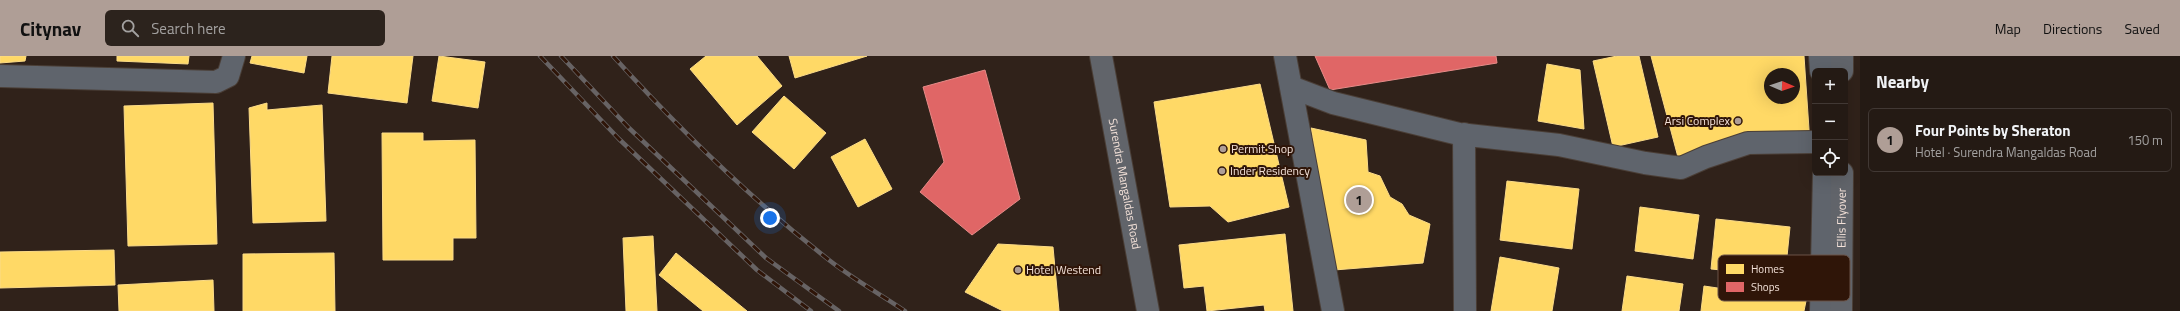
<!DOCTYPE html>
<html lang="en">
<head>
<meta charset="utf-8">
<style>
	body { margin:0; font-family:"Titillium Web",sans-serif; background:#2c231d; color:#f1f3f6 }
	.controls { position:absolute; right:12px; top:12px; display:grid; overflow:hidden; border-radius:6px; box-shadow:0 4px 16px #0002 }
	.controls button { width:36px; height:36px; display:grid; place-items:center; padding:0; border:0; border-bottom:1px solid #413834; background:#241a14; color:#f1f3f6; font:20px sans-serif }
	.compass { position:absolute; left:1764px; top:12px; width:36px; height:36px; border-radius:50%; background:#241a14; box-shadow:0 4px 16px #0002; rotate:92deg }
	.you { position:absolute; left:770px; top:162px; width:14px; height:14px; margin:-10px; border:3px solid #fff; border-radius:50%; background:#1a73e8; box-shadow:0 0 0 6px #1a73e833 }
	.badge { display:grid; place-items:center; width:26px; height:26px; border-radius:50%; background:#af9e96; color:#111; font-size:13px; font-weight:700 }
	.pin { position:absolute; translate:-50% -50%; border:2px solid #fff; box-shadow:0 1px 4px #0006 }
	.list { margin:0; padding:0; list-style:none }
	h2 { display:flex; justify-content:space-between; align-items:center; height:52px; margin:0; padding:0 16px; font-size:17px }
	h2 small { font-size:13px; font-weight:400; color:#a3a1a0 }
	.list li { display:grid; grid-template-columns:26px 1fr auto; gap:12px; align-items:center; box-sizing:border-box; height:64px; margin:0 8px 8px; padding:0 8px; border:1px solid #413834; border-radius:6px }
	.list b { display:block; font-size:15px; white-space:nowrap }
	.list p { margin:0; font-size:13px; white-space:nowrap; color:#a3a1a0 }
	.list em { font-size:13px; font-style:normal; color:#a3a1a0 }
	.icon { flex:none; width:22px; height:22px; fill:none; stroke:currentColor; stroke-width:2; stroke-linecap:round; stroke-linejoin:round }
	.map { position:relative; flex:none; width:1860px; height:255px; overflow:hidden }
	header { display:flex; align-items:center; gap:24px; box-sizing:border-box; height:56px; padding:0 20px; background:#af9e96; color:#111 }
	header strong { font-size:19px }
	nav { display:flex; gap:22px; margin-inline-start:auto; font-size:14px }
	.search { width:280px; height:36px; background:#2c231d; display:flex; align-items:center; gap:10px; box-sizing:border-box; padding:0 14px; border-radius:6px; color:#a3a1a0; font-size:15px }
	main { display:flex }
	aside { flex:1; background:#241a14 }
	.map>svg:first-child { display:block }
	.homes { fill:#ffd966; stroke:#fbdb88; fill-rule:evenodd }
	.shops { fill:#e06666; stroke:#e68b88 }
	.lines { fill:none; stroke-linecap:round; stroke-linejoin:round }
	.minor-casing { stroke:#4a3e36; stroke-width:24 }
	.major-casing { stroke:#4a3e36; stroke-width:24 }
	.minor { stroke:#5f646c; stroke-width:22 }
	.major { stroke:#61646a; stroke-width:22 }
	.rail-casing { stroke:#676364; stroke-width:4.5 }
	.rail { stroke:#2f1508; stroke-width:3; stroke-dasharray:9; stroke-linecap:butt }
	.poi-dot { fill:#af9e96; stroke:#2f1508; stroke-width:1.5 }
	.labels { text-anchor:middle; stroke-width:4; stroke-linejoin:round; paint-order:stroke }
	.poi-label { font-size:12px; fill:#f3e1d8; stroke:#2f1508; text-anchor:start }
	.street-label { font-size:12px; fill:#f3e1d8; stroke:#2f1508 }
	.key { fill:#2f1508; stroke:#6a5246; stroke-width:1 }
	.key-label { font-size:11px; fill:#f3e1d8 }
</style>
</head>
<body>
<header>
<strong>Citynav</strong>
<div class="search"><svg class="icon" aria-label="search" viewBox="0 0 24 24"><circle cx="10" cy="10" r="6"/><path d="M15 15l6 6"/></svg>Search here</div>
<nav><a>Map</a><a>Directions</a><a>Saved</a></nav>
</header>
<main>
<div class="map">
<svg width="1860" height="255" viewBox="0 0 1860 255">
	<rect width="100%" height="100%" fill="#30221a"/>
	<path class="homes" d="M0 0H26L25 5 0 7Z
		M117 0H189L188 8 117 5Z
		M252 0H307L304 17 250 7Z
		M332 0H413L407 47 328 37Z
		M439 0 485 6 478 52 432 45Z
		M706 0H757L782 30 737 69 690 13Z
		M789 0H867L795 22Z
		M1617 0H1639L1658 81 1613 91 1593 5Z
		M1651 0H1804L1810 88 1679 105ZM1770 18H1794V42H1770Z
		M1547 8 1580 14 1584 73 1538 65Z
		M1260 28 1289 151 1228 166 1210 150 1170 151 1154 46Z
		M784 40 826 77 794 113 752 76Z
		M213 47 217 188 128 190 124 50Z
		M267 47V54L322 49 326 165 253 167 249 52Z
		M1311 72 1366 84 1368 116 1380 120 1390 141 1402 148 1409 159 1430 168 1423 207 1334 214Z
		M382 77H423V85L475 84 476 182H453V204H383Z
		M865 83 892 133 858 151 831 101Z
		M1507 125 1579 133 1572 193 1500 184Z
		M1640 151 1699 159 1693 203 1635 195Z
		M1716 163 1790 171 1785 220 1711 213Z
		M1285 178 1293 255H1265L1264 249 1207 255 1204 230 1184 232 1179 189Z
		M653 180 657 255H626L623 182Z
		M998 188 1053 191 1059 255H1003L965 236Z
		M114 194 115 229 0 232V196Z
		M334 197 335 255H243V198Z
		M676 197 747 255H703L659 219Z
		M1500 201 1559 212 1552 255H1491Z
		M1627 220 1683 228 1679 255H1622Z
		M213 224 214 255H119L118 229Z
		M1704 230 1806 245 1804 255H1701Z"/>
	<path class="shops" d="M1315 0H1496L1497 7 1330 34Z
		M985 14 1020 143 972 179 920 136 944 106 923 31Z"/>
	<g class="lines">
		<defs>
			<path id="minor" d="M1285 0 1333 255
				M1820 0 1821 15
				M0 20 216 26 228 20 234 0
				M1291 31 1333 47 1459 78 1559 89 1645 107 1681 112 1706 101 1748 87 1815 86
				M1464 78 1465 255
				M1821 255 1824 117"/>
			<g id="major">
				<path id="s1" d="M1101 0 1148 255"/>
				<path d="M1842 15V0"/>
				<path id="s2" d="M1841 255 1842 117"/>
			</g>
		</defs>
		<use href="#minor" class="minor-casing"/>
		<use href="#major" class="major-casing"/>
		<use href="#minor" class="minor"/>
		<use href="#major" class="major"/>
		<defs>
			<path id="rail" d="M540 0 619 83 757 214 811 255
				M561 0 629 72 766 202 839 255
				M613 0C679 73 751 143 829 204 853 223 880 238 905 255"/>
		</defs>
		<use href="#rail" class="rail-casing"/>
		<use href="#rail" class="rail"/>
	</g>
	<g class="poi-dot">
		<circle cx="1738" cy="65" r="4"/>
		<circle cx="1223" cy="93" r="4"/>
		<circle cx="1222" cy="115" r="4"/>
		<circle cx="1018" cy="214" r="4"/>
	</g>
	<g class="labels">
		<g class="poi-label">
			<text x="1730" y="69" text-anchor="end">Arsi Complex</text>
			<text x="1231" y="97">Permit Shop</text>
			<text x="1230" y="119">Inder Residency</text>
			<text x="1026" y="218">Hotel Westend</text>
		</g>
		<g class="street-label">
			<text dy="4" stroke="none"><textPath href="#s1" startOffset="130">Surendra Mangaldas Road</textPath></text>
			<text dy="4" stroke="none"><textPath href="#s2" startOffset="93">Ellis Flyover</textPath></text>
		</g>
	</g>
	<rect x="1718" y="199" width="132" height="46" rx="6" class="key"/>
	<rect x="1726" y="208" width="18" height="10" fill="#ffd966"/>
	<rect x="1726" y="226" width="18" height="10" fill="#e06666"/>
	<g class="key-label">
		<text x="1751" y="217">Homes</text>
		<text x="1751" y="235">Shops</text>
	</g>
</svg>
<div class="controls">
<button>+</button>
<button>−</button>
<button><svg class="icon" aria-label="locate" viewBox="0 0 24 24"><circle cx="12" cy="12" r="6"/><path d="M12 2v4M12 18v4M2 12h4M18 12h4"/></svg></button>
</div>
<svg class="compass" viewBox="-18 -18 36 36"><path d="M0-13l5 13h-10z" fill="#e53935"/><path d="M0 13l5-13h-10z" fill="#a3a1a0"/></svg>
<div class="you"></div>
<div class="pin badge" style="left:1359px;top:144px">1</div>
</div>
<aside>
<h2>Nearby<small></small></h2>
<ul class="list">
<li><span class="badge">1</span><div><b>Four Points by Sheraton</b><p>Hotel · Surendra Mangaldas Road</p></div><em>150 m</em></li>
</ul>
</aside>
</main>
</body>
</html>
